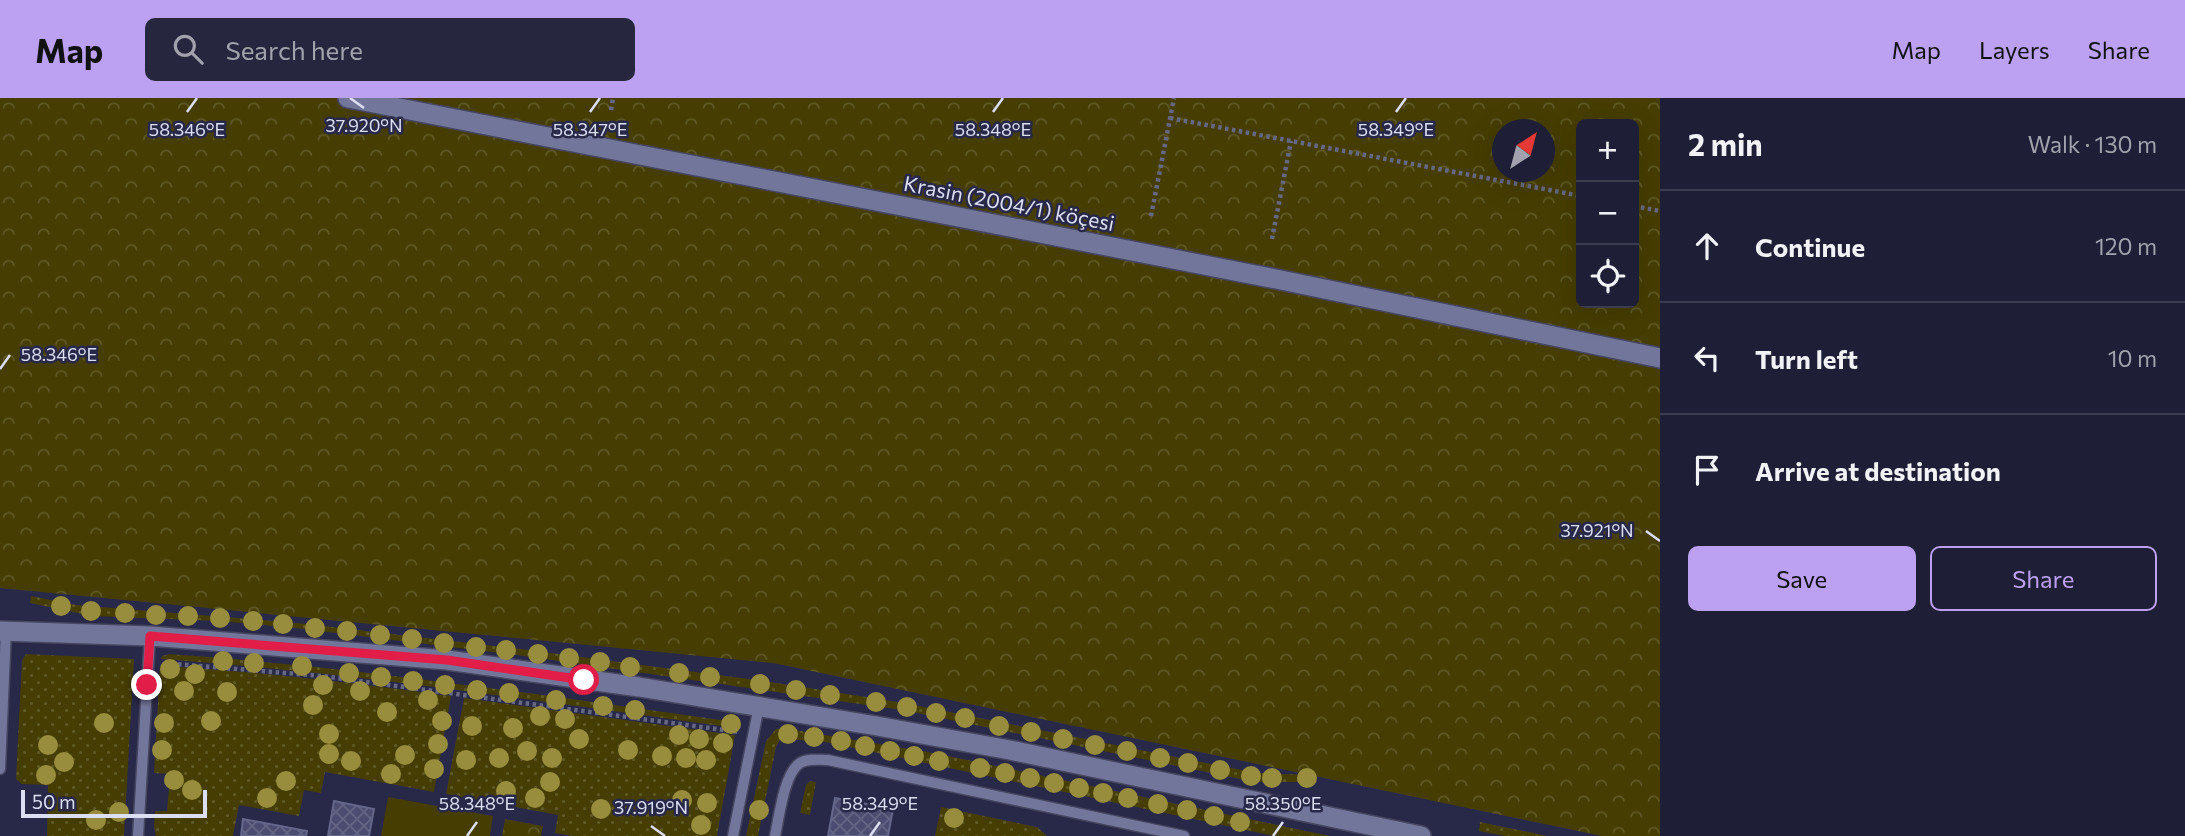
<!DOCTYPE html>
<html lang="en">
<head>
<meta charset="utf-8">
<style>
	body { margin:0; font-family:Commissioner,sans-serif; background:#26273e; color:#f1f3f6 }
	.controls { position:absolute; right:21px; top:21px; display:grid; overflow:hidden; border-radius:10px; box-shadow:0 7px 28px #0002 }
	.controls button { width:63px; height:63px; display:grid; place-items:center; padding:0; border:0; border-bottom:2px solid #3c3c51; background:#1e1e36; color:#f1f3f6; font:35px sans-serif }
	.compass { position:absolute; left:1492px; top:21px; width:63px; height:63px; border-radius:50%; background:#1e1e36; box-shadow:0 7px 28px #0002; rotate:36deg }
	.scale { position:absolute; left:21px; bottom:18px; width:186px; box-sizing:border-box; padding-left:7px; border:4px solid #dcdef3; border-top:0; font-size:19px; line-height:24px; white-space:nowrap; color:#dcdef3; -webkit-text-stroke:5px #282848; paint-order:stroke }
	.stop { position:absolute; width:21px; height:21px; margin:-16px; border:5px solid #e11d48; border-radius:50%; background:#fff }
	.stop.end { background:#e11d48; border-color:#fff; box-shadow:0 2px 7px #0008 }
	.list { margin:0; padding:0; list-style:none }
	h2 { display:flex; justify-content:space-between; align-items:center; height:91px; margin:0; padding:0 28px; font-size:30px }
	h2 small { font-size:23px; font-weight:400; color:#a1a2ad }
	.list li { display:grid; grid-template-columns:46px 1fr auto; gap:21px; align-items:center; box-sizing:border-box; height:112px; padding:0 28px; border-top:2px solid #3c3c51 }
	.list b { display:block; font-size:26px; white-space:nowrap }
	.list em { font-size:23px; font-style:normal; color:#a1a2ad }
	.actions { display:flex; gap:14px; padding:21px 28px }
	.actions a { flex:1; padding:16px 0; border:2px solid #bca0f2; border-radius:10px; text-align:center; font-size:24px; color:#bca0f2 }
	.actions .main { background:#bca0f2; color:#111 }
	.icon { flex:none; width:38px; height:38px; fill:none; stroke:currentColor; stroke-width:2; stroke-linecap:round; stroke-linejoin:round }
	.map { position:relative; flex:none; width:1660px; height:738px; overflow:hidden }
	header { display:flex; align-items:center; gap:42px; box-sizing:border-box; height:98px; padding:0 35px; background:#bca0f2; color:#111 }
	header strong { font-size:33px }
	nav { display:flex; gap:38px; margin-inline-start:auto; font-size:24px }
	.search { width:490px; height:63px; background:#26273e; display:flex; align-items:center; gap:18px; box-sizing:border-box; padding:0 24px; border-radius:10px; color:#a1a2ad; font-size:26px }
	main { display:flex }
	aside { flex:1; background:#1e1e36 }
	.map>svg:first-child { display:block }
	.grass { fill:url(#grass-dots) }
	.park { fill:url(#park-crowns); fill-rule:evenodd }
	.garden { fill:#453d01 }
	.building { fill:url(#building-cross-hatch); stroke:#64668a; stroke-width:2 }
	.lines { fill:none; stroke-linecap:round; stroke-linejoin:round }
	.service-casing { stroke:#464660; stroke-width:13 }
	.minor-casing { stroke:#464660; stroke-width:22 }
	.path { stroke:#666783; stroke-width:4.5; stroke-dasharray:3.5 3.5; stroke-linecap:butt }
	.service { stroke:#73769b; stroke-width:10 }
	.minor { stroke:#73769b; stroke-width:19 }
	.tree { fill:#988d3c }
	.route { stroke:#e11d48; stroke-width:9 }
	.ticks { fill:none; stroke:#dcdef3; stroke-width:2.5 }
	.labels { text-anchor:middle; stroke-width:5; stroke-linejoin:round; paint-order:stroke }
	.street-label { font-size:21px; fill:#dcdef3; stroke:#282848 }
	.ticks-label { font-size:18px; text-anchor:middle; fill:#dcdef3; stroke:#282848; stroke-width:5; stroke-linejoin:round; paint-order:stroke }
</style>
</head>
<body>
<header>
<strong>Map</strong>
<div class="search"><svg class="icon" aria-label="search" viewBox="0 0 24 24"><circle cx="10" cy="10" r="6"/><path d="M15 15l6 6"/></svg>Search here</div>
<nav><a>Map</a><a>Layers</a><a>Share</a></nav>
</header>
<main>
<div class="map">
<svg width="1660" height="738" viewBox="0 0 1660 738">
	<defs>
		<pattern id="grass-dots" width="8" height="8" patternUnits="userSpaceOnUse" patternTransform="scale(1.75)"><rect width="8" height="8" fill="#453d01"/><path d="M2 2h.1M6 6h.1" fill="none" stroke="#5f5926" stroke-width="1.8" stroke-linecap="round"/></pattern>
		<pattern id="park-crowns" width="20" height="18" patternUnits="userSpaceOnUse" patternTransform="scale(1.75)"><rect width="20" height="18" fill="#453d01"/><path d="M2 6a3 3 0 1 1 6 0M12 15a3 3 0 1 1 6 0" fill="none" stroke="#5f5926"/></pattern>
		<pattern id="building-cross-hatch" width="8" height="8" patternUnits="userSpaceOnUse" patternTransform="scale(1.75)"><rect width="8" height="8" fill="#4b4c6f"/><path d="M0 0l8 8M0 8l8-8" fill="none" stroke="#646584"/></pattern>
	</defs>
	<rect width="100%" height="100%" fill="#282848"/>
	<path class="grass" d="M31 498 76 507 298 525 521 551 764 583 904 605 1257 675 1311 677V684H1255L902 612 517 557 295 530 220 523 92 518 30 505Z
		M26 556 134 561 124 738H47L48 687 22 686 16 681 22 562Z
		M169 556C356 569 542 597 728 623L733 625 736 630C545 604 354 575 161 561L162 558Z
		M160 568C258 573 354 585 451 598L434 694 325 674 321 695 304 692 299 718 239 707 233 738H156L154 729 155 713H167L170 676 154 675Z
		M464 600 735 637 717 738H573L555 735 558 717 446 696Z
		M782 630 934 655 1330 738H1274L825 644 785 641 780 642 776 649 758 738H746L766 643 776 631Z
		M810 683 816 684 810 717 800 715 806 687Z
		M941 709 1037 729 1047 738H935Z
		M1480 724 1548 738H1505L1479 733Z"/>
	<path class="park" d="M0 0H1660V738H1602L773 565 0 490ZM1581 26H1634V205H1581ZM1503 32H1545V74H1503Z
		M505 721 543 728 541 738H502Z"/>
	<path class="garden" d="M388 699 493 718 490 738H381Z"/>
	<path class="building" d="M835 700 893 711 888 738H828Z
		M334 703 374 711 369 738H328Z
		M243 721 307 733 306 738H241Z"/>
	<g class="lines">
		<defs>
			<path id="service" d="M0 671 6 533
				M138 738 150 538
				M733 738 759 608
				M775 738C779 720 784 675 800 665 808 660 819 662 828 662L1184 738"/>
			<path id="minor" d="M348 0 1276 181 1660 260
				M0 533 150 538 447 562 639 589 877 628 1010 652 1421 738"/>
		</defs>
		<use href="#service" class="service-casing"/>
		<use href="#minor" class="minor-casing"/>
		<path class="path" d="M611 12 613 0
			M1170 20 1581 98
			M1634 108 1660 113
			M1151 118 1174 0
			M1272 141 1291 43
			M1596 205V206
			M164 565 322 578 739 634"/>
		<use href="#service" class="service"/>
		<use href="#minor" class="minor"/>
	</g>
	<g class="tree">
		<circle cx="61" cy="508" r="10"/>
		<circle cx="91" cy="513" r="10"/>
		<circle cx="125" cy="515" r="10"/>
		<circle cx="156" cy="517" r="10"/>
		<circle cx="188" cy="518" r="10"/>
		<circle cx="220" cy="520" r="10"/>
		<circle cx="253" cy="523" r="10"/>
		<circle cx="283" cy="526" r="10"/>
		<circle cx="315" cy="530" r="10"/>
		<circle cx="347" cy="533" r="10"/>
		<circle cx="380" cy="537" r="10"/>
		<circle cx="412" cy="541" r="10"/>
		<circle cx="444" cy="545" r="10"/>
		<circle cx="476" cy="549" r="10"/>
		<circle cx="506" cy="552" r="10"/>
		<circle cx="538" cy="556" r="10"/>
		<circle cx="569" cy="560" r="10"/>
		<circle cx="223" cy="563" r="10"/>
		<circle cx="600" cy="564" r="10"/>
		<circle cx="254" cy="565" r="10"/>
		<circle cx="302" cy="568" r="10"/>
		<circle cx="630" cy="569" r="10"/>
		<circle cx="170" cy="571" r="10"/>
		<circle cx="349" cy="575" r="10"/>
		<circle cx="679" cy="575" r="10"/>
		<circle cx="195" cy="576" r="10"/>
		<circle cx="381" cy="579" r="10"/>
		<circle cx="710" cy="579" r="10"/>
		<circle cx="413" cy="583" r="10"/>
		<circle cx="760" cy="586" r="10"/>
		<circle cx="323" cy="587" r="10"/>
		<circle cx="445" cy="587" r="10"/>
		<circle cx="477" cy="592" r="10"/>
		<circle cx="796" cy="592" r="10"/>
		<circle cx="184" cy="593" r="10"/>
		<circle cx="360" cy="593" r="10"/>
		<circle cx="227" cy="594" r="10"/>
		<circle cx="509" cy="595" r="10"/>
		<circle cx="830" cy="597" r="10"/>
		<circle cx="428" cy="602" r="10"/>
		<circle cx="556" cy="602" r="10"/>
		<circle cx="876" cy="604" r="10"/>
		<circle cx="313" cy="607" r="10"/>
		<circle cx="603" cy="608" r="10"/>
		<circle cx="907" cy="609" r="10"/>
		<circle cx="635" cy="612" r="10"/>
		<circle cx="387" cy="614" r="10"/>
		<circle cx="936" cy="615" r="10"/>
		<circle cx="540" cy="618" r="10"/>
		<circle cx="965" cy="620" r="10"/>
		<circle cx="565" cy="621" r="10"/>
		<circle cx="211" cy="623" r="10"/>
		<circle cx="442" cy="623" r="10"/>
		<circle cx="104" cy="625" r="10"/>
		<circle cx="164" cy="625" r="10"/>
		<circle cx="731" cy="626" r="10"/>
		<circle cx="472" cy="628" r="10"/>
		<circle cx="999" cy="628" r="10"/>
		<circle cx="513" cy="630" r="10"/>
		<circle cx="1031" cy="634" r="10"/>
		<circle cx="329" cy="636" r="10"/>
		<circle cx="788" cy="636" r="10"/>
		<circle cx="679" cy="637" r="10"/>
		<circle cx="814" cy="639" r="10"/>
		<circle cx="579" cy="641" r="10"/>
		<circle cx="699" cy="641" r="10"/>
		<circle cx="1063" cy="641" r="10"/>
		<circle cx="841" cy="643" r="10"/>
		<circle cx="723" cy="645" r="10"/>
		<circle cx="438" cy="646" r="10"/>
		<circle cx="48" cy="647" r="10"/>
		<circle cx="1095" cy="647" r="10"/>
		<circle cx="865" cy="648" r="10"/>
		<circle cx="162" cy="652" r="10"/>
		<circle cx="628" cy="652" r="10"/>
		<circle cx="527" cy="653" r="10"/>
		<circle cx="890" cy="653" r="10"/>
		<circle cx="1127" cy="653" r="10"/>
		<circle cx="329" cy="656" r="10"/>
		<circle cx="405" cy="657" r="10"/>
		<circle cx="662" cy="658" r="10"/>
		<circle cx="914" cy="658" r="10"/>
		<circle cx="499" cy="660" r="10"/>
		<circle cx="552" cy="660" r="10"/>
		<circle cx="686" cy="660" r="10"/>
		<circle cx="1160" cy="660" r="10"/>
		<circle cx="466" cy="662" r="10"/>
		<circle cx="706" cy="662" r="10"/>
		<circle cx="351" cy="663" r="10"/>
		<circle cx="939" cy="663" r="10"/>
		<circle cx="64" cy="664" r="10"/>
		<circle cx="1188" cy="665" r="10"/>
		<circle cx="980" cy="670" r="10"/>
		<circle cx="434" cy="671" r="10"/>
		<circle cx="1220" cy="672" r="10"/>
		<circle cx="1005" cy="675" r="10"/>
		<circle cx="391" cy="676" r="10"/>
		<circle cx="46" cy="677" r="10"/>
		<circle cx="1251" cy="678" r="10"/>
		<circle cx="1030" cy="680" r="10"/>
		<circle cx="1272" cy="680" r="10"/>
		<circle cx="1307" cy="680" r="10"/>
		<circle cx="174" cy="682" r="10"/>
		<circle cx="286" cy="683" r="10"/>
		<circle cx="550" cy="684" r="10"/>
		<circle cx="1054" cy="685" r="10"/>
		<circle cx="1079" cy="690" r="10"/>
		<circle cx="192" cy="692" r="10"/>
		<circle cx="506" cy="693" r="10"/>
		<circle cx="1103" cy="695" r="10"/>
		<circle cx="267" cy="700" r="10"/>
		<circle cx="535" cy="700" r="10"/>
		<circle cx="1128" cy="700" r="10"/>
		<circle cx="682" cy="702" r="10"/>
		<circle cx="707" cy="705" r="10"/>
		<circle cx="1158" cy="706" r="10"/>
		<circle cx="601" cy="711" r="10"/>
		<circle cx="759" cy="712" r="10"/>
		<circle cx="1187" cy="712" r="10"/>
		<circle cx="119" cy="714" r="10"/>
		<circle cx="1214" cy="718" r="10"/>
		<circle cx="954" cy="720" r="10"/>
		<circle cx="96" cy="722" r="10"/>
		<circle cx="1240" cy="724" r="10"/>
		<circle cx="701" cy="727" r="10"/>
	</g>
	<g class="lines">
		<path class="route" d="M147 587 150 538 447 562 584 582"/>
	</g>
	<path class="ticks" d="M350 0 364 10M187 14 197 0M590 14 600 0M993 14 1003 0M1396 14 1406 0M0 271 10 257M1646 433 1660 443M651 728 665 738M467 738 477 724M870 738 880 724M1273 738 1283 724"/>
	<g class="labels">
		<g class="street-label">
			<text transform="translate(1009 106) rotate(11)" y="7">Krasin (2004/1) köçesi</text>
		</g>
	</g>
	<g class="ticks-label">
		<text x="364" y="34">37.920°N</text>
		<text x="187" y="38">58.346°E</text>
		<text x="590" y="38">58.347°E</text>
		<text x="993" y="38">58.348°E</text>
		<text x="1396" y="38">58.349°E</text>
		<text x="59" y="263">58.346°E</text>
		<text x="1597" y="439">37.921°N</text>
		<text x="477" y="712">58.348°E</text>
		<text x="880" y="712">58.349°E</text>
		<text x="1283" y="712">58.350°E</text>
		<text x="651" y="716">37.919°N</text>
	</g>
</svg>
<div class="controls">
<button>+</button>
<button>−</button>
<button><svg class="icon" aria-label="locate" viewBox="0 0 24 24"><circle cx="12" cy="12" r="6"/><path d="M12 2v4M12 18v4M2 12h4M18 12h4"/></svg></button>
</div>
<svg class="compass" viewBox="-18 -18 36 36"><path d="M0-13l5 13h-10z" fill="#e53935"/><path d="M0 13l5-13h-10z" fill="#a1a2ad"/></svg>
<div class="scale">50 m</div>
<div class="stop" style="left:584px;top:582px"></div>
<div class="stop end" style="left:147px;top:587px"></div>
</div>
<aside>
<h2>2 min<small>Walk · 130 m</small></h2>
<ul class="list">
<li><svg class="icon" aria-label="ahead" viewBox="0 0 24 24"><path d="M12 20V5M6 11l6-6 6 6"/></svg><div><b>Continue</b></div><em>120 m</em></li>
<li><svg class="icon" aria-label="left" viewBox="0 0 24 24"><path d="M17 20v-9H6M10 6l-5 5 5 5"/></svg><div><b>Turn left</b></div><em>10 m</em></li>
<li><svg class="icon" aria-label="arrive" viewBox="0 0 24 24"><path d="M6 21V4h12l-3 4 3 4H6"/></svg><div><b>Arrive at destination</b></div></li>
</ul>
<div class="actions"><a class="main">Save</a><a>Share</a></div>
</aside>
</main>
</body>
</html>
